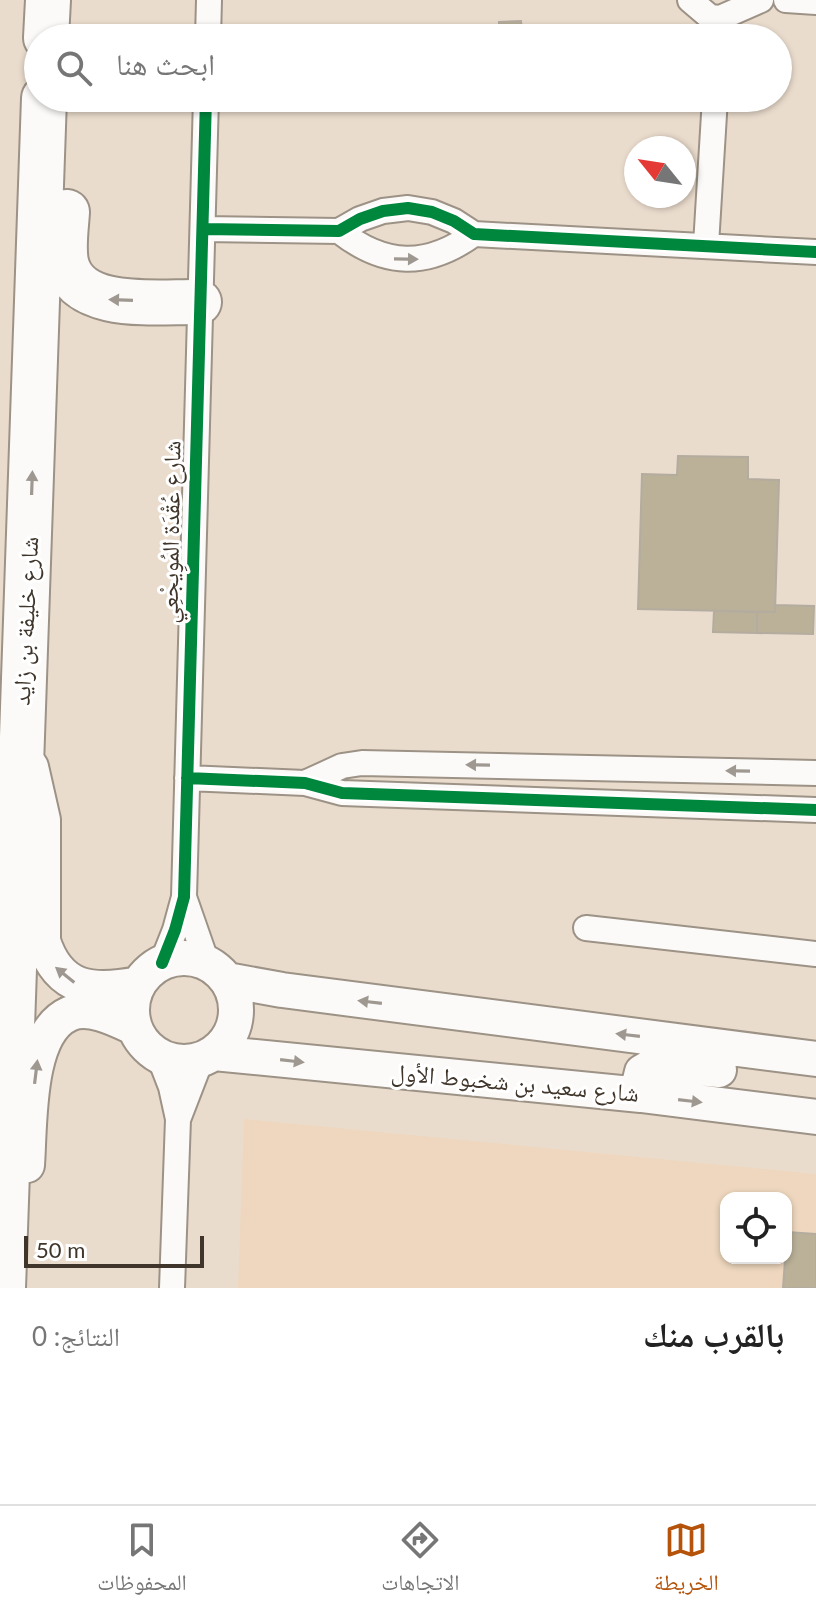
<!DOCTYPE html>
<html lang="ar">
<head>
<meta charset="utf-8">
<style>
	body { margin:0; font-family:Lato,"Noto Naskh Arabic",sans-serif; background:#f6f6f6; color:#222; direction:rtl }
	.controls { position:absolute; right:24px; bottom:24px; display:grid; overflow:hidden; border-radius:16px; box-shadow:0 2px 6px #0004 }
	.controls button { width:72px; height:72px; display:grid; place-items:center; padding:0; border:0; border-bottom:2px solid #e0e0e0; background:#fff; color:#222; font:40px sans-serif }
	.compass { position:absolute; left:624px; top:136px; width:72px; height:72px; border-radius:50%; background:#fff; box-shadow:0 2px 6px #0004; rotate:300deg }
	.scale { position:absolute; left:24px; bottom:20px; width:180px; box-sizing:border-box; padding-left:8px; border:4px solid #3f352a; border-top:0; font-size:22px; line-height:28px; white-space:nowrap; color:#3f352a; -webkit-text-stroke:6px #fff; paint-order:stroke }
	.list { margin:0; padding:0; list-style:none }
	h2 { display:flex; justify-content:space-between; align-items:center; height:104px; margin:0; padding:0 32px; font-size:34px }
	h2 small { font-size:26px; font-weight:400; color:#767676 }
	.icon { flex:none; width:44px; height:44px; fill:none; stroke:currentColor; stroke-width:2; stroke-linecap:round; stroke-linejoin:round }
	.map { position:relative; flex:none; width:816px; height:1288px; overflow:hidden; direction:ltr }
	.search { position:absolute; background:#fff; box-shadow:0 2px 6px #0004; left:24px; right:24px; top:24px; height:88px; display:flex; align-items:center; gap:20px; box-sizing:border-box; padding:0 28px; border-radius:44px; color:#767676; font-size:30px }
	.sheet { height:216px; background:#fff }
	nav { display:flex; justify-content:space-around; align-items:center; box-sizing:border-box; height:112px; border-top:2px solid #e0e0e0; background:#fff; font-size:22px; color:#767676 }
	nav a { display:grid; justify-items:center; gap:4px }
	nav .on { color:#b45309 }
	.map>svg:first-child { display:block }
	.built { fill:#eed7be; fill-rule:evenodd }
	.building { fill:#bbb199; stroke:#b3ac9f; stroke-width:2 }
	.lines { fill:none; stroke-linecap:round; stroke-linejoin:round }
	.street-casing { stroke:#9c9286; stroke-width:28 }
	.secondary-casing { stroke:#9c9286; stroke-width:38 }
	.highway-casing { stroke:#9c9286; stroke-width:48 }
	.street { stroke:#fcfaf8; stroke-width:24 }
	.secondary { stroke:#fcfaf8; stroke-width:34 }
	.highway { stroke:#fcfaf8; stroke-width:44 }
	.cycleway-casing { stroke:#fff; stroke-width:17 }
	.cycleway { stroke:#00873e; stroke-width:12 }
	.oneway { fill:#9e9891 }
	.labels { text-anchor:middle; stroke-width:6; stroke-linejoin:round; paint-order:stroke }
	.street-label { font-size:24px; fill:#3f352a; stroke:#fff }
</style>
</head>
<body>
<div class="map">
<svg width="816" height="1288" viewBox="0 0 816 1288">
	<rect width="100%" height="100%" fill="#eadccd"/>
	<path class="built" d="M244 1119 816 1174V1288H238ZM726 1198H786V1258H726Z"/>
	<path class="building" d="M521 21 522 32 499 33V22Z
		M678 456 748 457V479L779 480 775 612 638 609 642 474 677 475Z
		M775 605 814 606 813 634 757 633V612H775Z
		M714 611 757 612V633L713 632Z
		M787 1232 816 1234V1288H783Z"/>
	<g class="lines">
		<defs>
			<path id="street" d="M690 0 710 17 720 18 761 0
				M786 0 816 2
				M208 38 209 0
				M203 229 339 231 360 219 383 211 408 208 432 212 454 221 474 234 816 252
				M339 231C385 267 427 268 474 234
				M706 245 715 98
				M187 778 305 783 342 793 816 810
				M305 783 342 766 362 763 816 773
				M184 897 207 963
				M586 928 816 954
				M162 963 175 930 184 897 206 98
				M159 1056 171 1087 178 1119 172 1288
				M179 1117 201 1060"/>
			<path id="secondary" d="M31 767 43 820V941C59 991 93 993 139 984
				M132 1010a52 52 0 1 1 104 0a52 52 0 1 1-104 0Z
				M227 980 282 990 816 1059
				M214 1053 641 1095 816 1117
				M641 1095 638 1088 642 1072 656 1064 719 1070
				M27 1165C30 1125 26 1033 69 1014 89 1005 116 1019 135 1028"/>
			<path id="highway" d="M46 38 48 0
				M67 212C66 228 63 247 66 262 76 313 160 301 199 302
				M3 1288 44 98"/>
		</defs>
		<use href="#street" class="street-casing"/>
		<use href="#secondary" class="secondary-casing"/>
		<use href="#highway" class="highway-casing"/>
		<use href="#street" class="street"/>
		<use href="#secondary" class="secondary"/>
		<use href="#highway" class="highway"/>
		<defs>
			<path id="cycleway" d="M203 229 339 231 360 219 383 211 408 208 432 212 454 221 474 234 816 252
				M187 778 305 783 342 793 816 810
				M162 963 175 930 184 897 206 98"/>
		</defs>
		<use href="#cycleway" class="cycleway-casing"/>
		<use href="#cycleway" class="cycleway"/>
	</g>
	<defs><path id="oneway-solid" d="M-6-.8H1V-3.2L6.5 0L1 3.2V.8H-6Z" transform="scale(2)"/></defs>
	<g class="oneway">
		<use href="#oneway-solid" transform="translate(406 259) rotate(1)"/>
		<use href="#oneway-solid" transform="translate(121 300) rotate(-178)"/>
		<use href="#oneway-solid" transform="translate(32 483) rotate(-88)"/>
		<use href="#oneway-solid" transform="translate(478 765) rotate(-179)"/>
		<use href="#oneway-solid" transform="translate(738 771) rotate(-179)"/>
		<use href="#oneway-solid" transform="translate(65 975) rotate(-141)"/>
		<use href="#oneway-solid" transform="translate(370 1002) rotate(-173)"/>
		<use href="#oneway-solid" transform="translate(628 1035) rotate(-173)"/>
		<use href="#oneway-solid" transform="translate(292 1061) rotate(7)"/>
		<use href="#oneway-solid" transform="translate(36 1072) rotate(-83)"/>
		<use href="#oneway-solid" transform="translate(690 1101) rotate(7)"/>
	</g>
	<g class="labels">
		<g class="street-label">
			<text transform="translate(171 532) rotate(-89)" y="8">شارع عُقْدَة المُوِيجْعِي</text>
			<text transform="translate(26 621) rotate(-87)" y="8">شارع خليفة بن زايد</text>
			<text transform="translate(515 1083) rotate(5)" y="8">شارع سعيد بن شخبوط الأول</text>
		</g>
	</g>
</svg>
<div class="controls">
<button><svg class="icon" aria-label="locate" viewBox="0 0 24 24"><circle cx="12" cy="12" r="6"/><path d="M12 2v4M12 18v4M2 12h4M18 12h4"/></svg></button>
</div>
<svg class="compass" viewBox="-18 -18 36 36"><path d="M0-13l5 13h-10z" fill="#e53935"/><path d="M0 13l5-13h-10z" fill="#767676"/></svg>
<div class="scale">50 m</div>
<div class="search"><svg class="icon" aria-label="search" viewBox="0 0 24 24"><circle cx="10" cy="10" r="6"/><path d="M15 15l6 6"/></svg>ابحث هنا</div>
</div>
<section class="sheet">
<h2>بالقرب منك<small>النتائج: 0</small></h2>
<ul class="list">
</ul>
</section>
<nav>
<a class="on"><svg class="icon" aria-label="map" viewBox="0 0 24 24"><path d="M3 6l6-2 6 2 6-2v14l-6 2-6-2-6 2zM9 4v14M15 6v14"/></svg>الخريطة</a>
<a><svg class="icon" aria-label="directions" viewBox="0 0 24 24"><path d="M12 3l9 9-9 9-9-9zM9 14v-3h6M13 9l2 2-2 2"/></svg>الاتجاهات</a>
<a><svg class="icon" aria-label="saved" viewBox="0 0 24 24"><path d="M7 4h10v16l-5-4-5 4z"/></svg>المحفوظات</a>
</nav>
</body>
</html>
